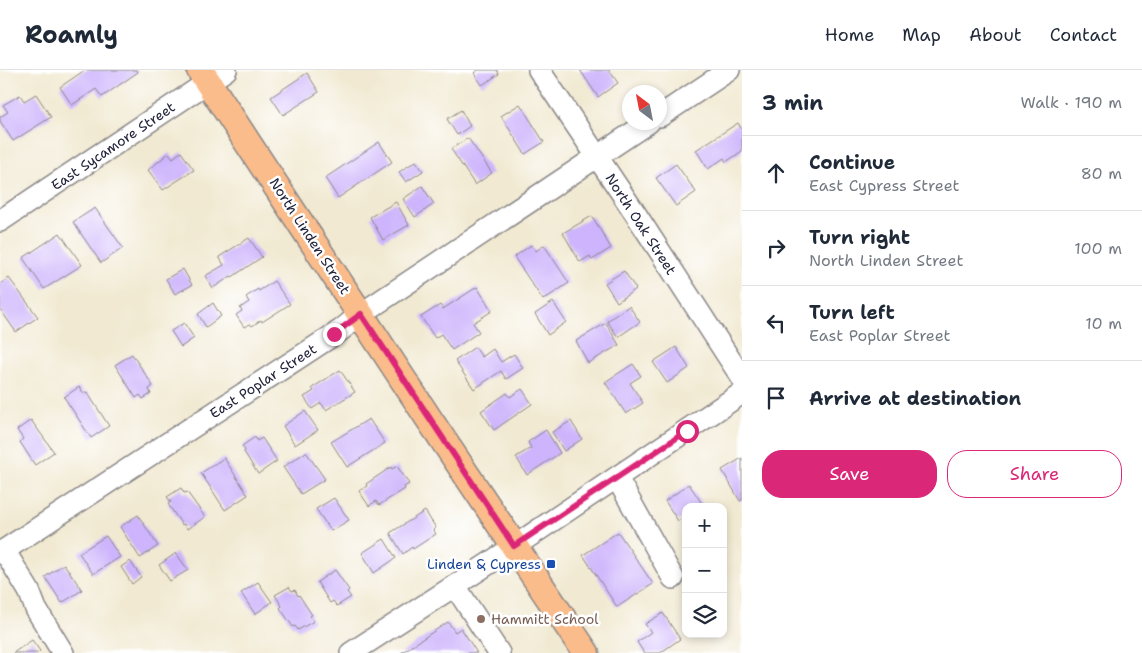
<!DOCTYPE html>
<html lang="en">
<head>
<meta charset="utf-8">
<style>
	body { margin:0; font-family:"Shantell Sans",sans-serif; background:#f2f2f3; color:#1f2937 }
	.controls { position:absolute; right:15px; bottom:15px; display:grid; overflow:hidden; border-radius:10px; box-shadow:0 2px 8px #0003 }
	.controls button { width:45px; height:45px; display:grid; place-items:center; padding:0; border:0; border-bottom:1px solid #e0e1e3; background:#fff; color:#1f2937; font:25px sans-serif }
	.compass { position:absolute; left:622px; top:15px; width:45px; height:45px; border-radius:50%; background:#fff; box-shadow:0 2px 8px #0003; rotate:328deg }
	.stop { position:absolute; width:15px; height:15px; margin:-11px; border:4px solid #db2777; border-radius:50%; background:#fff }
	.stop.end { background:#db2777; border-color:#fff; box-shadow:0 1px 5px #0008 }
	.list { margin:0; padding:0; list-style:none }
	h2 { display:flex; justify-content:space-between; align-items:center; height:65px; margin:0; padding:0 20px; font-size:21px }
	h2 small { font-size:16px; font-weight:400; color:#747a83 }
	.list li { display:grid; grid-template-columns:32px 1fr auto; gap:15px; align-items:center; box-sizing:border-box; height:75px; padding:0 20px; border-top:1px solid #e0e1e3 }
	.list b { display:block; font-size:19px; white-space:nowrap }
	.list p { margin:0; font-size:16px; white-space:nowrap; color:#747a83 }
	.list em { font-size:16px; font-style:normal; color:#747a83 }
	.actions { display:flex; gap:10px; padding:15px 20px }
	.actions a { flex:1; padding:11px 0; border:1px solid #db2777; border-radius:20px; text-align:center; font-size:18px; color:#db2777 }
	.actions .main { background:#db2777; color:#fff }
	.icon { flex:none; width:28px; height:28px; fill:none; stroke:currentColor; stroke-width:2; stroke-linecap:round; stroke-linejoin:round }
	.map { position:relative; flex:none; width:742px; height:583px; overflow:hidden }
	header { display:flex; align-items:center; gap:30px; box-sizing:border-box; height:70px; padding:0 25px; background:#fff; border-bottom:1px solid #e0e1e3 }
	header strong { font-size:24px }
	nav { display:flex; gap:28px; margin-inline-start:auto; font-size:18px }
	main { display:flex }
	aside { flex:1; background:#fff }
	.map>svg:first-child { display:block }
	.building { fill:#cdb4fc }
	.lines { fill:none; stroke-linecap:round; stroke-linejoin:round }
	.minor-casing { stroke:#8a8686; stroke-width:24 }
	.major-casing { stroke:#8a8686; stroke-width:29 }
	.minor { stroke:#fff; stroke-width:21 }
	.major { stroke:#fabc8b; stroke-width:26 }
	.route { stroke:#db2777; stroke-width:6 }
	.transit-dot { fill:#1a4fb4; stroke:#fff; stroke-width:2 }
	.education-dot { fill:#8d6e63; stroke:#fff; stroke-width:2 }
	.labels { text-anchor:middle; stroke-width:5; stroke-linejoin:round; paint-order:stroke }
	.street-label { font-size:14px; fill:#22223b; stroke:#fff }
	.transit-label { font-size:14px; fill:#164399; stroke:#fff; text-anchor:end }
	.education-label { font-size:14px; fill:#785e54; stroke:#fff; text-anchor:start }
</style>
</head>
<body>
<header>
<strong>Roamly</strong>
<nav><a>Home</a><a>Map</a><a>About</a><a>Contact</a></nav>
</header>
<main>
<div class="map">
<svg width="742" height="583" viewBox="0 0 742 583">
	<rect width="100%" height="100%" fill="#fff"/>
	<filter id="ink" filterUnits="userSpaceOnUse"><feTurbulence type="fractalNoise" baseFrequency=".02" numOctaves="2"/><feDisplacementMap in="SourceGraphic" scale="10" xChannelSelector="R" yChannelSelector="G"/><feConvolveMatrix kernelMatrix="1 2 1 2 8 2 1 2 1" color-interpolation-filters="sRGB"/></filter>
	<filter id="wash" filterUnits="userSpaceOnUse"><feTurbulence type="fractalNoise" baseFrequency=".0096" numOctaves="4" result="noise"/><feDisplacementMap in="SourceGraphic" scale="20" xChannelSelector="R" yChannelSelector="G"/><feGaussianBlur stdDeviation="1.12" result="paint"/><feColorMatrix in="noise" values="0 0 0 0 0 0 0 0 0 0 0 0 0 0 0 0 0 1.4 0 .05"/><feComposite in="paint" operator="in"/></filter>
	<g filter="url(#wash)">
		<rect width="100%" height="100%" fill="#f1e9d1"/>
		<g id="blocks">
			<path class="building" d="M85 0H137L138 2 102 27 96 19 72 35 60 17Z
				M478 0H497L499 4 482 15 474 3Z
				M580 0H609L618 13 598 27Z
				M307 3 319 22 283 45 271 27Z
				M36 24 51 47 13 71 0 51V47L8 42 3 35 20 25 24 31Z
				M520 34 544 72 525 84 501 46Z
				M461 40 470 56 457 65 447 49Z
				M738 53 742 60V81L726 92 724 88 708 99 696 80Z
				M468 68 492 103 475 115 451 79Z
				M379 72 392 92 338 128 325 108Z
				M181 82 194 100 163 120 148 100 169 83 173 88Z
				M416 91 423 101 406 112 399 102Z
				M676 94 696 122 676 136 656 108Z
				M422 116 434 134 415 147 403 129Z
				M396 132 409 155 383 170 370 147Z
				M95 138 123 178 101 193 73 152Z
				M592 146 611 178 592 190 590 186 580 192 563 163Z
				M60 163 82 195 44 219 23 188Z
				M249 168 262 187 232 207 231 206 213 218 205 206 224 195 219 187Z
				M531 175 536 181 544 175 569 213 543 230 514 187Z
				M183 199 192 215 175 224 166 209Z
				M624 201 636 219 617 232 605 213Z
				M9 208 38 247 16 262 0 239V214Z
				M274 211 290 234 262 252 261 250 252 256 250 254 244 257 236 245 242 241 240 238 249 232 246 227 258 219 259 221Z
				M477 217 492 241 473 253 479 262 452 280 441 264 435 268 421 247 440 235 443 239Z
				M553 232 566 252 548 265 535 244Z
				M213 233 221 246 206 257 198 244Z
				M629 236 640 252 618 267 607 251Z
				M184 253 194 268 181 277 171 261Z
				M606 253 619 275 588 293 576 271Z
				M475 277 482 287 493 279 501 292 514 284 523 298 506 309 501 301 474 319 455 291Z
				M676 277 689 298 667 313 653 292Z
				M132 284 153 316 149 319 151 324 143 329 140 325 136 328 115 295Z
				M633 294 641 306 630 313 643 333 626 344 605 312Z
				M340 300 355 322 326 340 321 333 312 339 304 327 314 321 312 318Z
				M79 317 84 324 87 322 109 356 91 368 64 327Z
				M522 319 532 334 494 360 481 341 507 323 510 327Z
				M305 341 318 360 295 375 283 356Z
				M369 349 385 373 347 397 331 372Z
				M31 350 54 382 35 395 20 372 23 369 17 360Z
				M571 351 582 369 564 381 552 362Z
				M546 360 560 383 527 405 516 387 531 378 528 372Z
				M255 367 257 371 262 368 277 391 258 404 244 382 245 380 242 376Z
				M306 382 325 409 301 424 283 397Z
				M224 388 248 425 225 440 201 403Z
				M742 388V430L740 431 722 400Z
				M397 396 409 414 404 417 405 419 379 435 376 431 369 436 359 421 367 416 366 414 391 397 392 399Z
				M689 414 703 435 699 437H686V446L678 451 665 431Z
				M181 418 184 423 187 422 205 447 187 459 184 454 182 455 168 434 171 432 167 427Z
				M334 428 349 450 331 461 316 439Z
				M425 441 436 458 433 460 436 464 413 479 412 477 403 484 390 463Z
				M138 445 158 476 140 488 120 457Z
				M618 462 653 514 617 537 583 485Z
				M106 466 120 487 93 504 79 483Z
				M384 469 396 488 374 503 362 483Z
				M176 483 188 500 170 511 159 495Z
				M130 491 141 507 132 514 121 497Z
				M64 494 82 520 62 533 45 507Z
				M335 500 349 520 347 522 351 527 337 536 333 531 330 533 317 512Z
				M258 512 272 532 255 544 241 523Z
				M289 517 292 521 295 520 298 526 299 525 312 545 310 546 314 551 298 560 295 556 293 557 280 538 282 536 275 525Z
				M663 543 680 569 660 583H644L637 572 651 562 645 554Z
				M448 552 455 562 461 558 477 583H401Z
				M32 570 40 581 38 583H13Z"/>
		</g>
	</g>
	<g filter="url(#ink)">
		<use href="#blocks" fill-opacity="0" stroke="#8a8686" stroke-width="1"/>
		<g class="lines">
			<defs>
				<path id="minor" d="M539 0 635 143 742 308
					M660 46 729 0
					M0 151 226 0
					M617 408 673 508
					M4 480 29 521 36 539 63 583
					M0 483 341 260 361 244 649 52
					M455 516 499 583
					M351 583 488 494 742 323"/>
				<path id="major" d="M200 0 429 349 586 583"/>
			</defs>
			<use href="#minor" class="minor-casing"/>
			<use href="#major" class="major-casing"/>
			<use href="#minor" class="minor"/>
			<use href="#major" class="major"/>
		</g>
	</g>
	<g class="lines" filter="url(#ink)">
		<path class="route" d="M334 264 361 244 514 476 687 361"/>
	</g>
	<rect class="transit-dot" x="546" y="489" width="10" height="10" rx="2.5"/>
	<circle class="education-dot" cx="481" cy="549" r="5"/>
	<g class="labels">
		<g class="street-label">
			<text transform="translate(113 76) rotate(-34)" y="5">East Sycamore Street</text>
			<text transform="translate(641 154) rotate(57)" y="5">North Oak Street</text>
			<text transform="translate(310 166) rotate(57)" y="5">North Linden Street</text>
			<text transform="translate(263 311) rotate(-33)" y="5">East Poplar Street</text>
		</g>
		<g class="transit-label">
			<text x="541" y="499">Linden &amp; Cypress</text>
		</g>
		<g class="education-label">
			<text x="491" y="554">Hammitt School</text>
		</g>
	</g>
</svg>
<div class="controls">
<button>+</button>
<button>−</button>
<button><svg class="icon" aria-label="layers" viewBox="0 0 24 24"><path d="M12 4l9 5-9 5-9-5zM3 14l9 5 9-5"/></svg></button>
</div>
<svg class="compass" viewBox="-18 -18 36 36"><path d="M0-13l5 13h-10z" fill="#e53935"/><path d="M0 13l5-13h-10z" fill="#747a83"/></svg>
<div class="stop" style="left:687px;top:361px"></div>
<div class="stop end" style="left:334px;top:264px"></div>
</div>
<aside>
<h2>3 min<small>Walk · 190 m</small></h2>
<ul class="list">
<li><svg class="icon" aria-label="ahead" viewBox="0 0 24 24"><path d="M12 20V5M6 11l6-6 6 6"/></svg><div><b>Continue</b><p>East Cypress Street</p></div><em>80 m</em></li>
<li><svg class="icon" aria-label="right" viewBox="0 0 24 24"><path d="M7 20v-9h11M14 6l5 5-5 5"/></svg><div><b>Turn right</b><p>North Linden Street</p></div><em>100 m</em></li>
<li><svg class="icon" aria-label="left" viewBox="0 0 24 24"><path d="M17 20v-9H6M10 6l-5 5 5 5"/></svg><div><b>Turn left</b><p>East Poplar Street</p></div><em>10 m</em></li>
<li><svg class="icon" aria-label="arrive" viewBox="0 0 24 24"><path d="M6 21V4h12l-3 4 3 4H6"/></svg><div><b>Arrive at destination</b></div></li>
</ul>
<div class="actions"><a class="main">Save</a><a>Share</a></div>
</aside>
</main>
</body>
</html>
